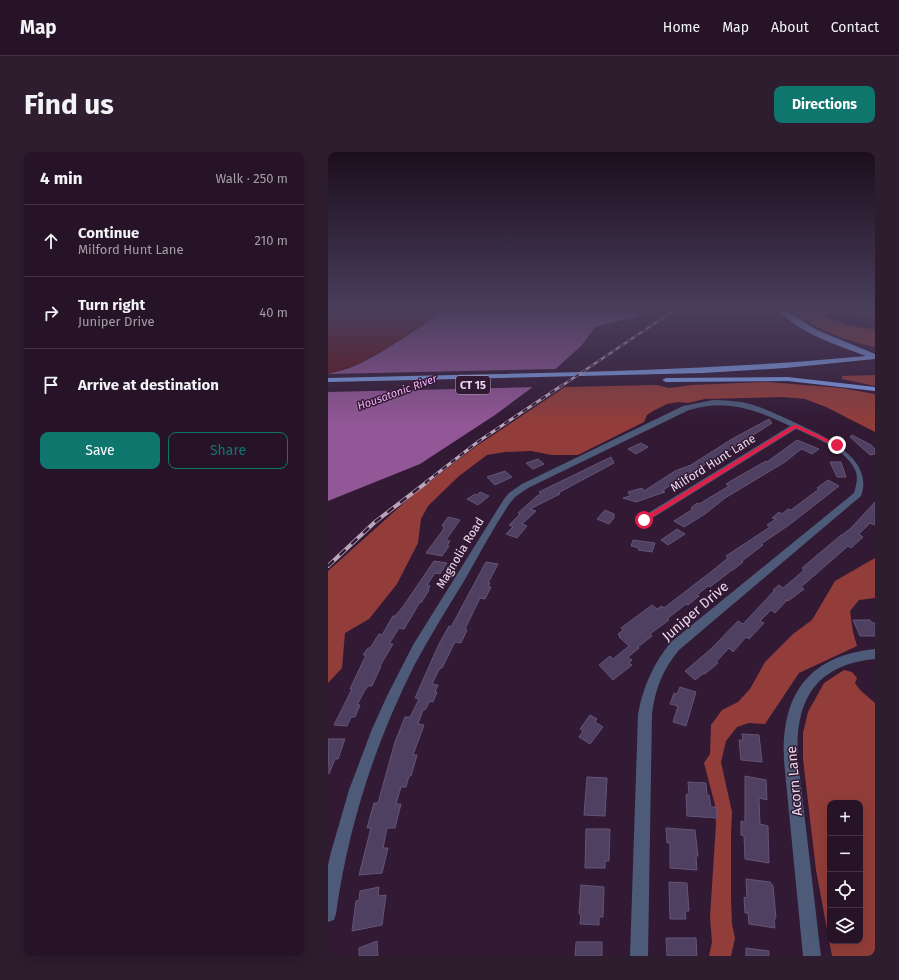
<!DOCTYPE html>
<html lang="en">
<head>
<meta charset="utf-8">
<style>
	body { margin:0; font-family:"Fira Sans",sans-serif; background:#2e1c2f; color:#f1f3f6 }
	.controls { position:absolute; right:12px; bottom:12px; display:grid; overflow:hidden; border-radius:8px; box-shadow:0 4px 16px #0002 }
	.controls button { width:36px; height:36px; display:grid; place-items:center; padding:0; border:0; border-bottom:1px solid #423244; background:#261327; color:#f1f3f6; font:20px sans-serif }
	.stop { position:absolute; width:12px; height:12px; margin:-9px; border:3px solid #e11d48; border-radius:50%; background:#fff }
	.stop.end { background:#e11d48; border-color:#fff; box-shadow:0 1px 4px #0008 }
	.list { margin:0; padding:0; list-style:none }
	h2 { display:flex; justify-content:space-between; align-items:center; height:52px; margin:0; padding:0 16px; font-size:17px }
	h2 small { font-size:13px; font-weight:400; color:#a49ea7 }
	.list li { display:grid; grid-template-columns:26px 1fr auto; gap:12px; align-items:center; box-sizing:border-box; height:72px; padding:0 16px; border-top:1px solid #423244 }
	.list b { display:block; font-size:15px; white-space:nowrap }
	.list p { margin:0; font-size:13px; white-space:nowrap; color:#a49ea7 }
	.list em { font-size:13px; font-style:normal; color:#a49ea7 }
	.actions { display:flex; gap:8px; padding:12px 16px }
	.actions a { flex:1; padding:9px 0; border:1px solid #0f766e; border-radius:8px; text-align:center; font-size:14px; color:#0f766e }
	.actions .main { background:#0f766e; color:#fff }
	.icon { flex:none; width:22px; height:22px; fill:none; stroke:currentColor; stroke-width:2; stroke-linecap:round; stroke-linejoin:round }
	.map { position:relative; flex:none; width:547px; height:804px; overflow:hidden; border-radius:8px }
	header { display:flex; align-items:center; gap:24px; box-sizing:border-box; height:56px; padding:0 20px; background:#261327; border-bottom:1px solid #423244 }
	header strong { font-size:19px }
	nav { display:flex; gap:22px; margin-inline-start:auto; font-size:14px }
	.intro { display:flex; align-items:center; justify-content:space-between; box-sizing:border-box; height:96px; padding:0 24px }
	h1 { margin:0; font-size:28px }
	.button { padding:10px 18px; border-radius:8px; background:#0f766e; color:#fff; font-size:14px; font-weight:700 }
	main { display:flex; gap:24px; padding:0 24px }
	aside { flex:1; background:#261327; border-radius:8px; box-shadow:0 4px 16px #0002 }
	.map>svg:first-child { display:block }
	.green { fill:#631415 }
	.forest { fill:#923d3a; fill-rule:evenodd }
	.water { fill:#925796 }
	.pier { fill:#321934 }
	.building { fill:#4f4062; stroke:#645477 }
	.lines { fill:none; stroke-linecap:round; stroke-linejoin:round }
	.minor { fill:#4d5b79; fill-rule:evenodd }
	.highway { fill:#83a5f0; fill-rule:evenodd }
	.rail-far2-casing { stroke:#b9a6ba; stroke-width:2.5 }
	.rail-far1-casing { stroke:#b9a6ba; stroke-width:3 }
	.rail-casing { stroke:#b9a6ba; stroke-width:4 }
	.rail-far2 { stroke:#321934; stroke-width:1.5; stroke-dasharray:4.5; stroke-linecap:butt }
	.rail-far1 { stroke:#321934; stroke-width:2; stroke-dasharray:5.5; stroke-linecap:butt }
	.rail { stroke:#321934; stroke-width:2.5; stroke-dasharray:8; stroke-linecap:butt }
	.route { fill:#e11d48 }
	.labels { text-anchor:middle; stroke-width:3; stroke-linejoin:round; paint-order:stroke }
	.shield { fill:#321934; stroke:#b4a1b6; stroke-width:1 }
	.shield-label { font-size:11px; font-weight:bold; fill:#ecdbed }
	.far-water-label { font-size:11px; font-style:italic; fill:#f2b1f5; stroke:#321934 }
	.street-label { font-size:12px; fill:#ecdbed; stroke:#321934 }
	.near-street-label { font-size:14px; fill:#ecdbed; stroke:#321934 }
</style>
</head>
<body>
<header>
<strong>Map</strong>
<nav><a>Home</a><a>Map</a><a>About</a><a>Contact</a></nav>
</header>
<div class="intro"><h1>Find us</h1><a class="button">Directions</a></div>
<main>
<aside>
<h2>4 min<small>Walk · 250 m</small></h2>
<ul class="list">
<li><svg class="icon" aria-label="ahead" viewBox="0 0 24 24"><path d="M12 20V5M6 11l6-6 6 6"/></svg><div><b>Continue</b><p>Milford Hunt Lane</p></div><em>210 m</em></li>
<li><svg class="icon" aria-label="right" viewBox="0 0 24 24"><path d="M7 20v-9h11M14 6l5 5-5 5"/></svg><div><b>Turn right</b><p>Juniper Drive</p></div><em>40 m</em></li>
<li><svg class="icon" aria-label="arrive" viewBox="0 0 24 24"><path d="M6 21V4h12l-3 4 3 4H6"/></svg><div><b>Arrive at destination</b></div></li>
</ul>
<div class="actions"><a class="main">Save</a><a>Share</a></div>
</aside>
<div class="map">
<svg width="547" height="804" viewBox="0 0 547 804">
	<rect width="100%" height="100%" fill="#321934"/>
	<path class="green" d="M0 159H114L110 161 108 165 91 175 61 195 28 213 0 222Z"/>
	<path class="forest" d="M466 159H547V167C533 161 513 158 497 161V164C512 172 530 176 547 177V195C520 189 487 178 466 159Z
		M547 223V234L514 227V224Z
		M439 230 514 236 547 242V280L498 255 477 247 455 245 377 247 360 251 351 250 339 252 325 259 319 263 316 270 250 303H224L203 299 177 300 159 303 131 324 100 354 93 367 90 391 69 432 41 467 17 481 14 516 0 531V419L87 341 147 295 237 235 329 233 341 236 364 233Z
		M547 406V446L531 448 522 459 525 480 529 494 471 521 437 572 421 571 409 575 398 589 393 610 404 660 403 682V746L404 772 407 786 403 804H381L384 790 382 765 388 672 387 653 376 611 382 602 383 573 394 558 410 550 422 537 437 510 465 482 484 468 507 429Z
		M516 518 524 520 529 526 527 531 532 538 547 551V804H504L488 718 475 607V581L480 560 496 531ZM502 651H532V789H502Z"/>
	<path class="water" d="M119 159H311L310 164 267 175 254 193 221 223 167 263 92 312 0 349V222C10 219 20 217 29 213 61 198 88 176 119 159Z"/>
	<path class="pier" d="M230 217 209 235 0 240V222Z"/>
	<path class="building" d="M441 267 444 271 384 310 382 309 366 320 360 323 359 322 334 339 337 340 308 350 295 346 302 344 300 340 314 336 316 339 347 319 363 313 404 287Z
		M524 283 543 293 547 297V302L542 303 522 285Z
		M469 288 491 297 484 302 474 297 472 298 457 310 397 346 377 362 356 375 346 369 365 357 363 356 369 351 371 352 401 334 398 332 408 326 438 309 439 310Z
		M313 291 320 295 308 302 300 297Z
		M283 305 286 311 230 341 232 342 202 357 208 359 194 372 199 374 189 386 178 382 185 375 181 373 192 362 190 361 209 344 213 342 211 340Z
		M210 307 216 312 205 317 198 311Z
		M502 310H513L518 325H509Z
		M177 319 184 325 167 333 159 325Z
		M500 328 511 334 461 373 433 392 435 393 414 409 415 410 405 418H404L382 435 380 434 369 443 371 444 360 453 358 452 339 467 341 468 322 482 324 484 310 495 311 496 300 505 304 508 301 511 304 513 285 528 271 513 282 504 285 507 301 494 291 485 292 484 290 482 295 478 293 476 324 453 329 457 334 454 336 456 384 419 400 406 398 404 442 375 439 373 448 367 444 366 451 360 454 362 460 357 463 358 491 337 489 336Z
		M152 340 161 344 150 353 139 347 147 342 149 343Z
		M547 350V373L542 371 531 382 535 385 523 396 520 394 473 435 476 437 460 449 459 448 447 461 443 458 432 469 436 471 421 487 418 485 405 500 401 496 388 510 390 511 377 522 376 521 367 528 357 519 383 497 410 469 415 472 446 439 445 438 451 433 455 436 467 426 476 418 474 416 513 383H514L523 376Z
		M277 358 286 362V366L281 372 269 367Z
		M120 365 132 368 118 388 122 389 119 394H121L114 404 98 401 115 378 116 374H114Z
		M349 377 357 382 340 393 333 388Z
		M305 388 327 391 324 400 310 398 311 396 303 394Z
		M106 409 119 411 112 422 107 421 99 433 102 434 100 438H101L93 451 92 450 76 477 71 476 61 492H65L52 514H53L44 534H40L37 538 29 553H32L27 565H23L19 574 6 573 24 537H22L38 503H35L40 496H42L51 482 54 483 65 464H67L74 456Z
		M158 410 170 412 160 431H162L160 435H163L157 447 152 446 137 477 139 478 133 491 127 490 114 516H112L104 532 110 533 107 540H109L105 550 102 549 97 558H95L90 572 96 573 85 603H89L83 624H81L78 635H73L68 652H73L67 676H59L55 696H60L54 721 31 723 43 676H39L46 651H50L67 590 77 565H82L91 547 87 546 111 492 121 474 123 475Z
		M525 468H542L544 471H547V484H532Z
		M352 535 368 540 358 574 345 570 350 554 342 552 346 541 349 542Z
		M262 563 269 567 267 570 275 575 262 592 251 585 255 579 252 577Z
		M414 582 431 583 434 610 413 608 411 588H415Z
		M0 587H17L10 607H7L1 622Z
		M417 624 438 628 439 648 431 646 432 672 440 674 441 711 417 707 416 684 413 683V669L417 670Z
		M259 625 279 626 277 664 256 663Z
		M360 630 378 631 379 643H381L383 655H388L389 666 359 664 358 643 361 641Z
		M338 676 367 678 370 704H368L369 718 342 716V691H339Z
		M258 677H282L281 709H277V716H257Z
		M418 727 442 730 445 734 448 766 446 768 447 776 421 772 420 761H417L416 745 419 746Z
		M341 730 359 731 361 759H357L358 767H342Z
		M253 733 276 735 275 765H271V773L252 772 253 764 251 761Z
		M51 735 50 744 58 743 54 773 24 779 28 749 31 748 32 739Z
		M338 786H368L369 804H339Z
		M49 789 50 804H31V796Z
		M248 790H274V804H247Z
		M418 796 441 799V804H418Z"/>
	<g class="lines">
		<path class="minor" d="M385 248C398 248 410 249 422 252 439 257 454 265 470 272 496 284 547 307 533 344L351 498C335 517 327 537 324 562L320 804H302L310 562C315 535 325 512 343 490L526 341C528 334 530 327 528 320 521 299 486 285 468 277L318 370H312L310 368 312 366 462 274C429 258 398 246 361 258L200 336 187 345 182 351C165 376 151 403 136 429 119 457 102 484 87 512 47 591 20 675 8 762L6 768 0 770V713L3 700 21 638 44 577 59 544 85 493 176 347 181 341 194 332 355 254Z
			M547 497V507C485 513 466 551 470 609L493 804H475L456 609C453 544 479 504 547 497Z"/>
		<path class="highway" d="M451 159H458L489 178 547 202V207L457 216 375 221 0 230V226C180 221 359 221 538 204 509 193 473 182 451 159Z
			M460 225 547 235V239L460 229 338 230 334 228 338 226Z"/>
		<defs>
			<path id="rail-far2" d="M232 235 345 159"/>
			<path id="rail-far1" d="M97 331 151 289 233 234"/>
			<path id="rail" d="M0 414 47 370 99 330"/>
		</defs>
		<use href="#rail-far2" class="rail-far2-casing"/>
		<use href="#rail-far1" class="rail-far1-casing"/>
		<use href="#rail" class="rail-casing"/>
		<use href="#rail-far2" class="rail-far2"/>
		<use href="#rail-far1" class="rail-far1"/>
		<use href="#rail" class="rail"/>
	</g>
	<linearGradient id="sky" x2="0" y2="1"><stop stop-color="#1c0e1d"/><stop offset="0.58" stop-color="#493e5c"/><stop offset="1" stop-color="#493e5c" stop-opacity="0"/></linearGradient>
	<rect width="547" height="272" fill="url(#sky)"/>
	<path class="route" d="M466 273H469L512 293 507 294 468 276 318 369H313V367Z"/>
	<g class="labels">
		<rect class="shield" x="128" y="224" width="34" height="18" rx="3"/>
		<g class="shield-label">
			<text x="145" y="237">CT 15</text>
		</g>
		<g class="far-water-label">
			<text transform="translate(69 240) rotate(-20)" y="4">Housatonic River</text>
		</g>
		<g class="street-label">
			<text transform="translate(385 311) rotate(-32)" y="4">Milford Hunt Lane</text>
			<text transform="translate(132 401) rotate(-59)" y="4">Magnolia Road</text>
		</g>
		<g class="near-street-label">
			<text transform="translate(367 459) rotate(-41)" y="5">Juniper Drive</text>
			<text transform="translate(466 629) rotate(-95)" y="5">Acorn Lane</text>
		</g>
	</g>
</svg>
<div class="controls">
<button>+</button>
<button>−</button>
<button><svg class="icon" aria-label="locate" viewBox="0 0 24 24"><circle cx="12" cy="12" r="6"/><path d="M12 2v4M12 18v4M2 12h4M18 12h4"/></svg></button>
<button><svg class="icon" aria-label="layers" viewBox="0 0 24 24"><path d="M12 4l9 5-9 5-9-5zM3 14l9 5 9-5"/></svg></button>
</div>
<div class="stop" style="left:316px;top:368px"></div>
<div class="stop end" style="left:509px;top:293px"></div>
</div>
</main>
</body>
</html>
